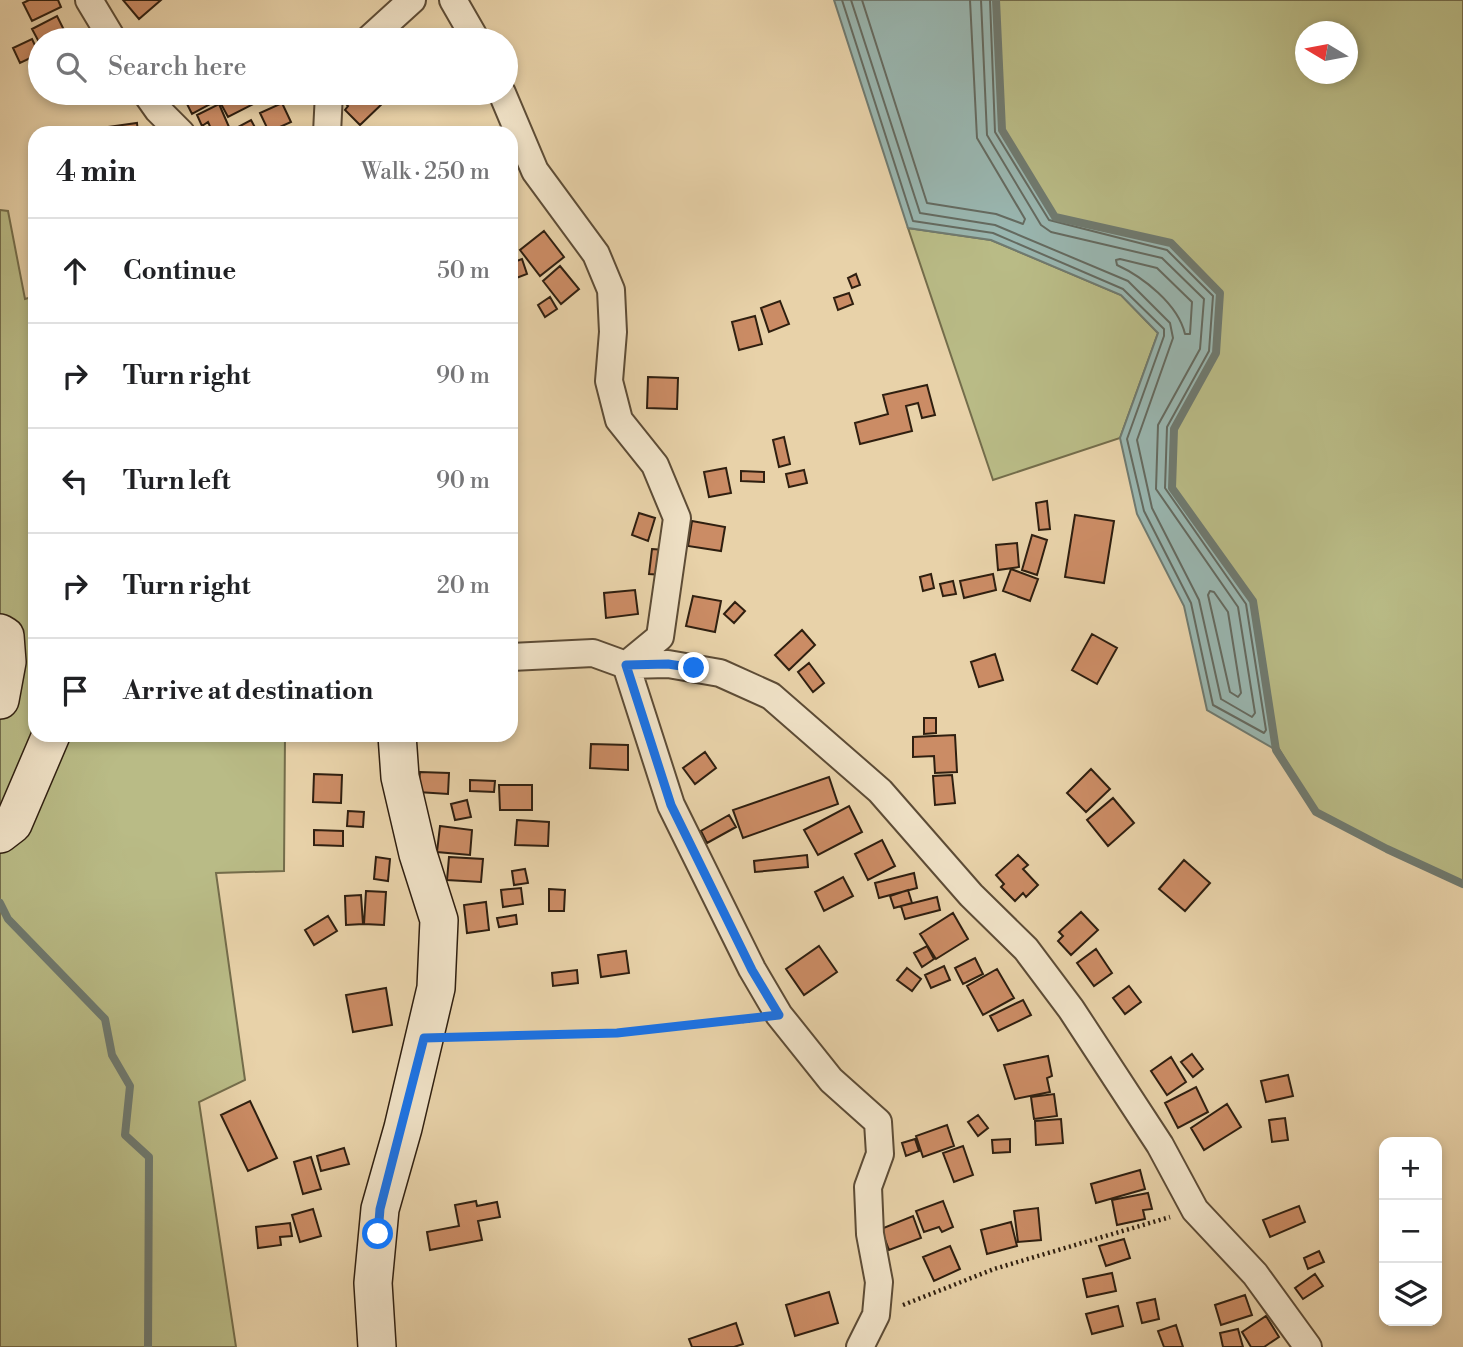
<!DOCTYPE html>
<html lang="en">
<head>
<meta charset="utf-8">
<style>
	body { margin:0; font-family:"Libre Bodoni",serif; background:#f6f6f6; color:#202124 }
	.controls { position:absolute; right:21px; bottom:21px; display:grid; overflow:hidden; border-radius:14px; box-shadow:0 4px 10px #0003 }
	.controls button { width:63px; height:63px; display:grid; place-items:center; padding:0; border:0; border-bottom:2px solid #e0e0e0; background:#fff; color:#202124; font:35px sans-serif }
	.compass { position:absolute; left:1295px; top:21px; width:63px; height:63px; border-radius:50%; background:#fff; box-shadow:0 4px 10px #0003; rotate:280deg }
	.stop { position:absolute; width:21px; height:21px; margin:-16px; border:5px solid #1a73e8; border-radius:50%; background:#fff }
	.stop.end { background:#1a73e8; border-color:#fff; box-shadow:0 2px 7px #0008 }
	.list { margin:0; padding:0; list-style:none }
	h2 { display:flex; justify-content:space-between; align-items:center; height:91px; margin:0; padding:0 28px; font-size:30px }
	h2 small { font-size:23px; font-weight:400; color:#757577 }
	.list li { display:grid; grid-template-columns:46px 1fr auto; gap:21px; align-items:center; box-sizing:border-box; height:105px; padding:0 28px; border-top:2px solid #e0e0e0 }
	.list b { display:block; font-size:26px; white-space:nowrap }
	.list em { font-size:23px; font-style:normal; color:#757577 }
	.icon { flex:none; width:38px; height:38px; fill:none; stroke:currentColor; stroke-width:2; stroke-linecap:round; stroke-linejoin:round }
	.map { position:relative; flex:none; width:1463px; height:1347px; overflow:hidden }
	.search { position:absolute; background:#fff; box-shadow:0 4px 10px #0003; left:28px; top:28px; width:490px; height:77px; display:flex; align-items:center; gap:18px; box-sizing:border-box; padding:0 24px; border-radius:38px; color:#757577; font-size:26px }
	.panel { position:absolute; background:#fff; box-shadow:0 4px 10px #0003; left:28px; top:126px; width:490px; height:616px; border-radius:21px }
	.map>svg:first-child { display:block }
	.green { fill:#b9bb86; stroke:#746d4b; stroke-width:2; fill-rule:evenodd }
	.water { fill:#99b6b0; stroke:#6f7a70; stroke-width:2 }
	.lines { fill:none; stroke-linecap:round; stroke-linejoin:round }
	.shore { stroke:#646a60; stroke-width:2 }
	.stream { stroke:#6f7a70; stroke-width:8 }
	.building { fill:#cb8c65; stroke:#2f1f10; stroke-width:2 }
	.street-casing { stroke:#5d4c36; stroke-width:30 }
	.secondary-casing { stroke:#2f1f10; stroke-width:40 }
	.path { stroke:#2f1f10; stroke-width:4.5; stroke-dasharray:2 3.5; stroke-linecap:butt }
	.street { stroke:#f0e2c7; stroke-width:26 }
	.secondary { stroke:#f0e2c7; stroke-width:37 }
	.route { stroke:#1a73e8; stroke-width:9 }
</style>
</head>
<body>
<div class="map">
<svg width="1463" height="1347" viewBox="0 0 1463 1347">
	<rect width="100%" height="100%" fill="#e8d2a9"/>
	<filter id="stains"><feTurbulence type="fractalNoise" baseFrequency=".00286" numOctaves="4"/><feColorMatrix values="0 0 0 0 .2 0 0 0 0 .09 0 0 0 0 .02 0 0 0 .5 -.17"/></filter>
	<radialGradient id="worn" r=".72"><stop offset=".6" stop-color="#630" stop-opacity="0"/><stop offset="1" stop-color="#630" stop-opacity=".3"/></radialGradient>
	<path class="green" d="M996 0H1463V884L1387 849 1316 812 1276 744 1253 601 1172 488 1174 429 1216 353 1171 243 1055 217 1002 130ZM1306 32H1348V74H1306Z
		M0 210 8 211 25 299 35 296V735H285L284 871 216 873 245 1080 199 1102 236 1347H0Z
		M908 228 991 240 1121 295 1158 333 1120 438 993 480Z"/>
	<path class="water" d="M834 0H996L1002 130 1055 217 1171 243 1220 293 1216 353 1174 429 1172 488 1253 601 1276 750 1207 710 1184 606 1137 514 1120 438 1158 333 1121 295 991 240 908 228Z"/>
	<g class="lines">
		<path class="shore" d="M842 0 913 221 993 233 1123 289 1164 329V336L1127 439 1144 511 1191 603 1213 705 1264 733 1266 730 1246 604 1165 488 1167 427 1209 351 1213 296 1167 250 1049 220 995 132 990 0
			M851 0 920 213 995 225 1128 281 1170 323 1173 338 1137 440 1152 508 1199 600 1221 699 1252 717 1255 713 1238 607 1156 489 1158 425 1200 349 1204 299 1162 258 1051 232 1041 225 987 135 981 0
			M862 0 927 203 996 214 1023 224 1025 219 977 138 970 0
			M1120 259 1157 268 1192 302 1190 334H1185C1178 304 1143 277 1117 265L1116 260Z
			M1210 591 1214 592 1228 612 1241 693 1238 697 1230 692 1208 595Z"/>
		<path class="stream" d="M996 0 1002 130 1055 217 1171 243 1220 293 1216 353 1174 429 1172 488 1253 601 1276 750 1316 812 1387 849 1463 884
			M0 903 8 919 105 1019 112 1055 130 1086 125 1135 149 1157 148 1347"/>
	</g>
	<path class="building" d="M29 0H58L61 7 32 21 23 3Z
		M123 0H161L139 19Z
		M57 16 68 38 40 40V44L32 29Z
		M32 39 39 54 20 63 13 48Z
		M190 93H211L216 101 192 114 183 96Z
		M239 93H252L257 102 228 117 220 102Z
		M347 93H377L385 101 360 125 345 110 348 106 341 99Z
		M282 103 291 122 269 132 260 113Z
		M219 104 229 127 213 133 208 122 202 126 197 115Z
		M251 120 258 133H227Z
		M137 123 138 133H93V129Z
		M544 231 564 257 540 276 520 250Z
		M522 259 527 274 511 280V263Z
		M560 266 579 289 561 304 543 281Z
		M856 274 860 285 852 288 848 278Z
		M849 293 853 304 838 310 834 298Z
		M550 297 557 309 545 317 538 305Z
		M780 301 789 324 769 332 761 308Z
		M755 316 762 344 739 350 732 322Z
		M648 377 678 378 677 409 647 408Z
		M927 385 935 415 922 418 918 403 906 406 912 431 860 444 855 423 888 414 883 395Z
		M784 437 790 464 779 467 773 440Z
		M726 468 731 493 709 497 704 472Z
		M804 470 807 483 789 487 786 474Z
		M741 471 764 472V482L741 481Z
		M1047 501 1050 529 1039 530 1036 503Z
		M639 513 655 518 648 541 632 535Z
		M1075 515 1114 521 1104 583 1065 577Z
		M692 521 725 527 721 551 688 546Z
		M1032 535 1047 540 1037 575 1022 570Z
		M1017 543 1019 567 998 570 996 545Z
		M652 549 665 550 662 575 649 574Z
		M1011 569 1038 579 1030 601 1003 591Z
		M931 574 934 588 923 591 920 577Z
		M993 574 996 590 964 598 960 581Z
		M953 581 956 594 943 596 940 584Z
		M635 590 638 614 606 618 604 593Z
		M693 596 721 601 715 632 686 626Z
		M735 602 745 611 734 623 724 614Z
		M802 630 815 645 789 670 775 655Z
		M1092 634 1117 648 1097 684 1072 670Z
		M995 654 1003 680 979 687 971 662Z
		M809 663 824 683 813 692 798 672Z
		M924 718H936V733L924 734Z
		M955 735 957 772 935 773 934 756 913 757V737Z
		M591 744 628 745V770L590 768Z
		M705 752 716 768 695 784 683 768Z
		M1091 769 1110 789 1086 812 1067 793Z
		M420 772 449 773 448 794 418 792Z
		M314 774 342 775 341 803 313 802Z
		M952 775 955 803 935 805 933 776Z
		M829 777 838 804 743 838 733 810Z
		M470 780 495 781 494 792 470 791Z
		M499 785H532V810H500Z
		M1113 798 1134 823 1108 846 1087 820Z
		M467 800 471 817 455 820 451 804Z
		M849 806 862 832 818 855 804 830Z
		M348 811 364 812 363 827 347 826Z
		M729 815 736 827 707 843 701 831Z
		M517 820 549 822 548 846 515 845Z
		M440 826 472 830 470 855 437 852Z
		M314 830 343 831V846L314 845Z
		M882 840 895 866 868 880 855 854Z
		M807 855 808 867 755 872 754 861Z
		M1018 855 1028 865 1023 869 1038 885 1026 897 1023 893 1015 901 1001 887 1004 884 996 875Z
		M376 857 390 859 388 881 374 879Z
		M449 857 483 859 481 882 447 880Z
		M1184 860 1210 883 1185 911 1159 889Z
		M525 869 528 883 514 885 512 871Z
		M914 873 917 888 879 898 875 883Z
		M843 877 853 896 824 911 815 892Z
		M521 888 523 904 503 907 501 890Z
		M549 889 565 890 564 911H549Z
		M908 890 912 903 894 908 890 896Z
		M366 891 386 892 384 925 364 924Z
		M361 895 363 924 346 925 345 896Z
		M937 897 940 910 905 919 901 906Z
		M486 902 489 930 467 933 464 905Z
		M1081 912 1098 930 1071 955 1058 941 1063 936 1059 932Z
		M953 913 968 939 936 959 920 934Z
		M516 915 517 924 499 927 497 918Z
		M328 916 337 931 314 945 305 930Z
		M819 946 837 972 804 995 786 969Z
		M927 946 934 959 922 967 914 953Z
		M1096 949 1112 973 1094 986 1077 963Z
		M626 951 629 973 601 977 598 955Z
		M975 958 983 974 963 984 955 968Z
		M944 966 950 980 931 988 925 975Z
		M907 968 921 979 912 991 897 980Z
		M997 969 1014 998 983 1015 967 986Z
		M577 970 578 983 553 986 552 973Z
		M1129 986 1141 1002 1125 1014 1113 998Z
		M386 988 392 1025 353 1032 346 995Z
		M1023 1000 1031 1015 998 1031 990 1016Z
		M1192 1054 1203 1069 1193 1077 1181 1062Z
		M1048 1056 1052 1076 1047 1078 1050 1092 1015 1099 1004 1065Z
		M1171 1057 1186 1082 1167 1095 1151 1071Z
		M1288 1075 1293 1096 1266 1102 1261 1081Z
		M1196 1087 1208 1112 1178 1128 1165 1103Z
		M1054 1094 1057 1116 1034 1119 1031 1097Z
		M250 1101 277 1158 248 1171 221 1115Z
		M1227 1104 1241 1127 1204 1150 1191 1128Z
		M978 1115 988 1128 978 1136 968 1122Z
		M1285 1118 1288 1140 1272 1142 1269 1120Z
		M1061 1119 1063 1143 1036 1145 1035 1121Z
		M947 1125 954 1146 923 1157 916 1136Z
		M915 1139 919 1151 906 1156 902 1143Z
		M1010 1139V1152L993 1153 992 1140Z
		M963 1146 973 1175 954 1182 943 1153Z
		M344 1148 349 1164 321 1171 317 1156Z
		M311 1157 321 1189 303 1194 294 1162Z
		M1140 1170 1145 1189 1096 1203 1091 1184Z
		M1148 1193 1152 1209 1143 1210 1145 1219 1117 1225 1112 1200Z
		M476 1201 477 1206 497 1202 500 1217 478 1221 482 1240 430 1250 427 1232 459 1226 455 1205Z
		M943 1201 953 1227 942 1232 939 1227 924 1232 916 1211Z
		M1299 1206 1305 1222 1270 1237 1263 1220Z
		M1038 1208 1041 1240 1018 1242 1014 1211Z
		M313 1209 321 1236 300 1242 292 1215Z
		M913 1216 921 1238 889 1250 881 1229Z
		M1011 1222 1017 1246 987 1254 981 1230Z
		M290 1223 292 1236 280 1237 281 1245 258 1248 256 1227Z
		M1124 1239 1130 1258 1106 1266 1099 1246Z
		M950 1246 960 1269 934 1281 923 1257Z
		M1319 1251 1324 1262 1308 1269 1304 1258Z
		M1112 1273 1116 1291 1087 1297 1083 1279Z
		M1315 1274 1323 1286 1303 1299 1295 1288Z
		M829 1292 838 1323 795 1336 786 1305Z
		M1245 1295 1252 1315 1221 1325 1215 1305Z
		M1155 1299 1159 1319 1142 1323 1137 1303Z
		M1118 1306 1123 1326 1092 1334 1086 1314Z
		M1266 1316 1279 1337 1264 1347H1251L1242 1332Z
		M736 1323 743 1344 734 1347H692L689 1339Z
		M1176 1325 1183 1347H1164L1158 1331Z
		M1238 1329 1243 1347H1223L1220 1333Z"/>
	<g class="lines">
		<defs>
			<path id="street" d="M89 0 113 40
				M453 0 476 40
				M368 40 412 0
				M146 93 158 110 181 133
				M502 93 535 171 596 254 611 290 613 332 609 381 619 420 655 465 677 518 660 637 626 665
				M327 133 329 93
				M511 657 593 653 626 665 668 664 720 673 771 696 880 791 971 895 1026 949 1071 1009 1160 1145 1195 1210 1255 1274 1308 1347
				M626 665 671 805 752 969 779 1015 831 1080 878 1122 880 1154 868 1187 870 1234 879 1282 876 1315 860 1347"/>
			<path id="secondary" d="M0 633 5 636 7 662 0 700
				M0 834 13 824 51 735
				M377 1347 373 1283 380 1209 403 1128 436 988 439 920 418 854 400 777 397 735"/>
		</defs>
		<use href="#street" class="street-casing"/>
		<use href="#secondary" class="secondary-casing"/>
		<path class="path" d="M457 1037 617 1033 752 1020
			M903 1305 994 1269 1170 1217"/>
		<use href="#street" class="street"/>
		<use href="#secondary" class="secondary"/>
	</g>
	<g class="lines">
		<path class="route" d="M378 1234 380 1209 424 1038 617 1033 779 1015 752 970 671 805 626 665 668 664 694 668"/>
	</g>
	<rect width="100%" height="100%" filter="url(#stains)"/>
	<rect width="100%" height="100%" fill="url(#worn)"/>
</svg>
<div class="controls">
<button>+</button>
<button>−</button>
<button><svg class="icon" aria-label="layers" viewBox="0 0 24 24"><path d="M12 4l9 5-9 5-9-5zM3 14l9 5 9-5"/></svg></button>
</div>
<svg class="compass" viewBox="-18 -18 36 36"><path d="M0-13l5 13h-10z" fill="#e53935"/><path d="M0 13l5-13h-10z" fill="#757577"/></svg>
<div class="stop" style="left:378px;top:1234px"></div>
<div class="stop end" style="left:694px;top:668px"></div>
<div class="search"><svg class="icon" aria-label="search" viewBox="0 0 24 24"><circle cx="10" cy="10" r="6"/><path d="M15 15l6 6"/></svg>Search here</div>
<section class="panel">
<h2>4 min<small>Walk · 250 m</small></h2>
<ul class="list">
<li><svg class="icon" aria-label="ahead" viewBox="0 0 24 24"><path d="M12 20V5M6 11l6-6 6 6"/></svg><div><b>Continue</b></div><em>50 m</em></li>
<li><svg class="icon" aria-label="right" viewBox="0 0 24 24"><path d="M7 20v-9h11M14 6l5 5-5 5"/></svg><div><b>Turn right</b></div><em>90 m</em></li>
<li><svg class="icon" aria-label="left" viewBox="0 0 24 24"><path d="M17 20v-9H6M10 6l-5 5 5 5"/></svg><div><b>Turn left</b></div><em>90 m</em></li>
<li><svg class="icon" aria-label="right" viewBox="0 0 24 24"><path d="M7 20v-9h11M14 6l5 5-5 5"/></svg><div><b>Turn right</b></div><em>20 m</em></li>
<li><svg class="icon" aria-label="arrive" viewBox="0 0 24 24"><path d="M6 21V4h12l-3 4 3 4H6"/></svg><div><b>Arrive at destination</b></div></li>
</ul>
</section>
</div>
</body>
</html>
